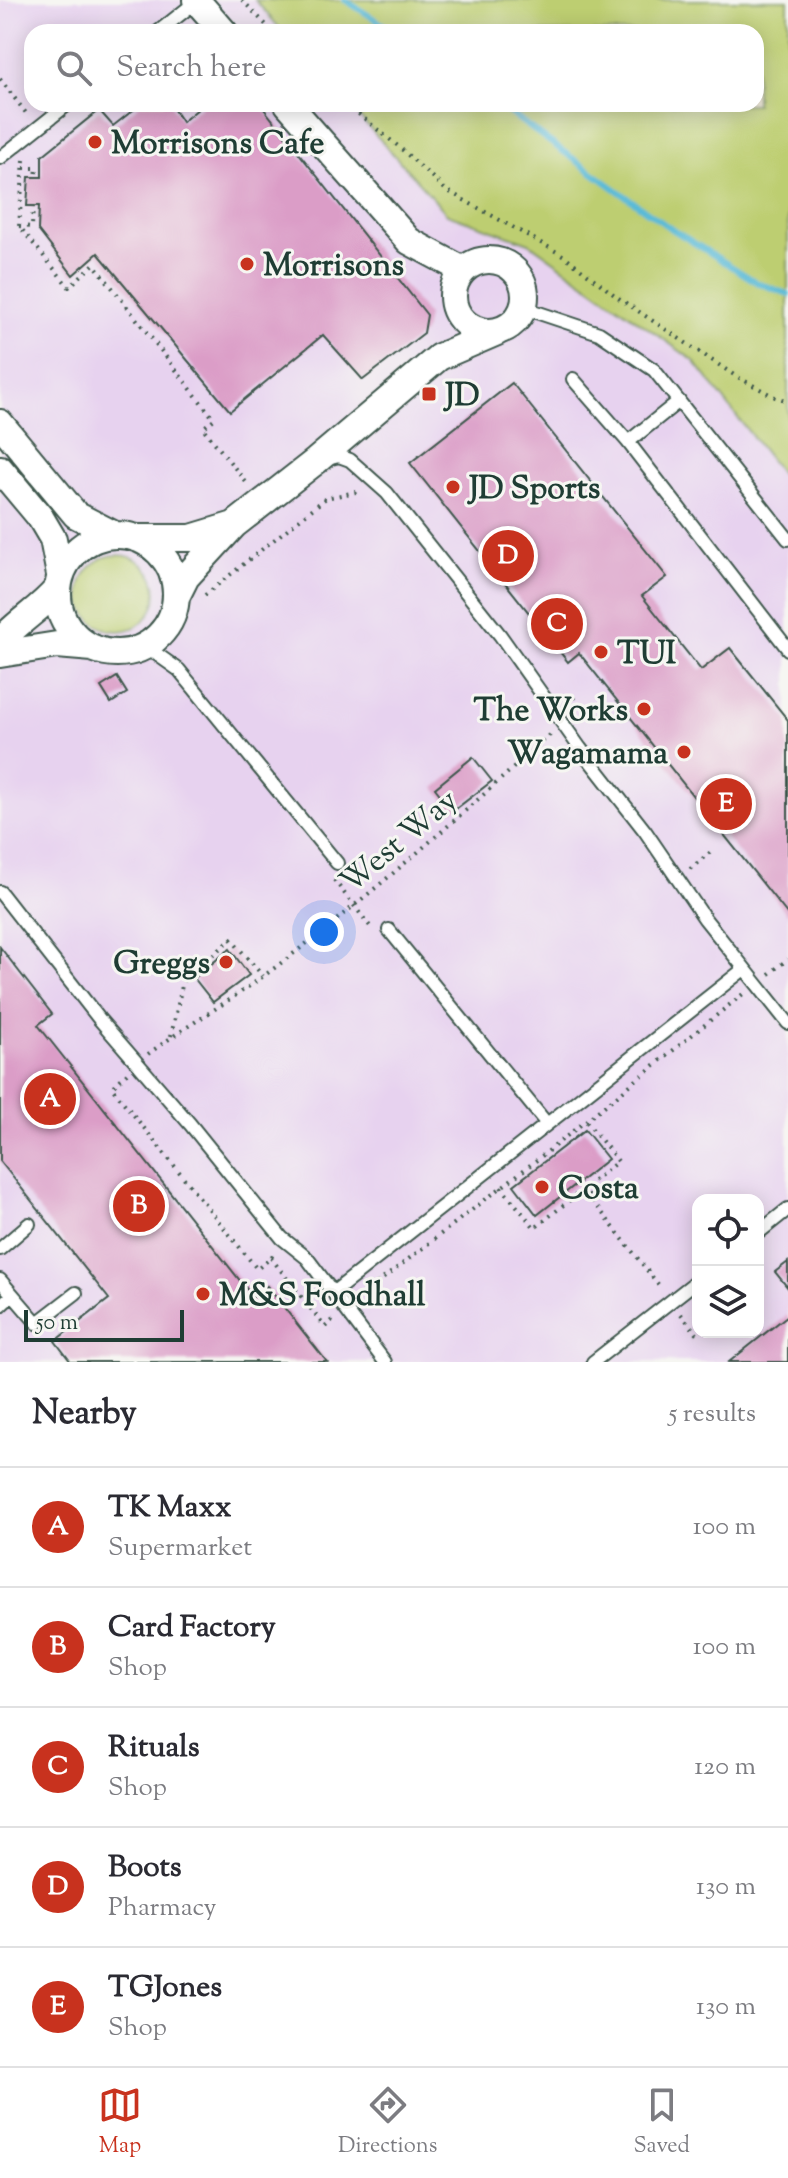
<!DOCTYPE html>
<html lang="en">
<head>
<meta charset="utf-8">
<style>
	body { margin:0; font-family:"Sorts Mill Goudy",serif; background:#f2f2f3; color:#2b2b33 }
	.controls { position:absolute; right:24px; bottom:24px; display:grid; overflow:hidden; border-radius:16px; box-shadow:0 4px 20px #0003 }
	.controls button { width:72px; height:72px; display:grid; place-items:center; padding:0; border:0; border-bottom:2px solid #e1e1e2; background:#fff; color:#2b2b33; font:40px sans-serif }
	.scale { position:absolute; left:24px; bottom:20px; width:160px; box-sizing:border-box; padding-left:8px; border:4px solid #1f3d34; border-top:0; font-size:22px; line-height:28px; white-space:nowrap; color:#1f3d34; -webkit-text-stroke:6px #f6f6f2; paint-order:stroke }
	.you { position:absolute; left:324px; top:932px; width:28px; height:28px; margin:-20px; border:6px solid #fff; border-radius:50%; background:#1a73e8; box-shadow:0 0 0 12px #1a73e833 }
	.badge { display:grid; place-items:center; width:52px; height:52px; border-radius:50%; background:#c8321e; color:#fff; font-size:26px; font-weight:700 }
	.pin { position:absolute; translate:-50% -50%; border:4px solid #fff; box-shadow:0 2px 8px #0006 }
	.list { margin:0; padding:0; list-style:none }
	h2 { display:flex; justify-content:space-between; align-items:center; height:104px; margin:0; padding:0 32px; font-size:34px }
	h2 small { font-size:26px; font-weight:400; color:#7c7c81 }
	.list li { display:grid; grid-template-columns:52px 1fr auto; gap:24px; align-items:center; box-sizing:border-box; height:120px; padding:0 32px; border-top:2px solid #e1e1e2 }
	.list b { display:block; font-size:30px; white-space:nowrap }
	.list p { margin:0; font-size:26px; white-space:nowrap; color:#7c7c81 }
	.list em { font-size:26px; font-style:normal; color:#7c7c81 }
	.icon { flex:none; width:44px; height:44px; fill:none; stroke:currentColor; stroke-width:2; stroke-linecap:round; stroke-linejoin:round }
	.map { position:relative; flex:none; width:788px; height:1362px; overflow:hidden }
	.search { position:absolute; background:#fff; box-shadow:0 4px 20px #0003; left:24px; right:24px; top:24px; height:88px; display:flex; align-items:center; gap:20px; box-sizing:border-box; padding:0 28px; border-radius:24px; color:#7c7c81; font-size:30px }
	.sheet { height:704px; background:#fff }
	nav { display:flex; justify-content:space-around; align-items:center; box-sizing:border-box; height:112px; border-top:2px solid #e1e1e2; background:#fff; font-size:22px; color:#7c7c81 }
	nav a { display:grid; justify-items:center; gap:4px }
	nav .on { color:#c8321e }
	.map>svg:first-child { display:block }
	.built { fill:#e7d2ef; fill-rule:evenodd }
	.green { fill:#bdce71; stroke:#6e8652; stroke-width:2 }
	.lines { fill:none; stroke-linecap:round; stroke-linejoin:round }
	.stream { stroke:#59bad7; stroke-width:6 }
	.building { fill:#db9dc7 }
	.lane-casing { stroke:#3e574c; stroke-width:16 }
	.street-casing { stroke:#3e574c; stroke-width:30 }
	.path { stroke:#3e574c; stroke-width:4; stroke-dasharray:2 6; stroke-linecap:butt }
	.lane { stroke:#fff; stroke-width:12 }
	.street { stroke:#fff; stroke-width:26 }
	.poi-dot { fill:#c8321e; stroke:#f6f6f2; stroke-width:3 }
	.labels { text-anchor:middle; stroke-width:6; stroke-linejoin:round; paint-order:stroke }
	.poi-label { font-size:32px; font-weight:bold; fill:#1f3d34; stroke:#f6f6f2; text-anchor:start }
	.street-label { font-size:32px; fill:#1f3d34; stroke:#f6f6f2 }
</style>
</head>
<body>
<div class="map">
<svg width="788" height="1362" viewBox="0 0 788 1362">
	<rect width="100%" height="100%" fill="#f6f6f2"/>
	<filter id="ink" filterUnits="userSpaceOnUse"><feTurbulence type="fractalNoise" baseFrequency=".0125" numOctaves="2"/><feDisplacementMap in="SourceGraphic" scale="16" xChannelSelector="R" yChannelSelector="G"/><feConvolveMatrix kernelMatrix="1 2 1 2 8 2 1 2 1" color-interpolation-filters="sRGB"/></filter>
	<filter id="wash" filterUnits="userSpaceOnUse"><feTurbulence type="fractalNoise" baseFrequency=".006" numOctaves="4" result="noise"/><feDisplacementMap in="SourceGraphic" scale="32" xChannelSelector="R" yChannelSelector="G"/><feGaussianBlur stdDeviation="1.8" result="paint"/><feColorMatrix in="noise" values="0 0 0 0 0 0 0 0 0 0 0 0 0 0 0 0 0 1.4 0 .05"/><feComposite in="paint" operator="in"/></filter>
	<g filter="url(#wash)">
		<rect width="100%" height="100%" fill="#f1e9d5"/>
		<path class="built" d="M0 0H255L283 32H32V104H348L447 214 529 243 694 361 788 483V1362H0ZM698 1200H758V1332H698Z"/>
		<path class="green" d="M255 0H788V483L694 361 529 243 447 214 348 104H756V32H283Z
			M80 593a38 38 0 1 1 76 0a38 38 0 1 1-76 0Z"/>
		<g class="lines">
			<path class="stream" d="M345 0 395 32
				M497 104 670 228 758 283 788 294"/>
		</g>
		<g id="blocks">
			<path class="building" d="M141 104H170L182 122 204 104H260L427 315 424 333 363 380 323 335 230 411 98 253 73 275 38 230 39 206H27L29 177H42V156L99 110 113 126Z
				M512 383 667 577 642 596 701 670 730 648 788 720V915L579 653 568 662 410 463Z
				M117 677 127 693 111 703 101 687Z
				M473 757 492 781 453 811 435 788Z
				M0 947 52 1014 38 1025 253 1297 267 1286 327 1362H71L55 1341 109 1299 0 1161Z
				M230 949 249 975 213 1002 194 978Z
				M585 1130 608 1159 537 1215 514 1185Z
				M788 1262V1288L775 1272Z
				M788 1315V1362H729Z"/>
		</g>
	</g>
	<g filter="url(#ink)">
		<use href="#blocks" fill-opacity="0" stroke="#3e574c" stroke-width="2"/>
		<g class="lines">
			<defs>
				<path id="lane" d="M158 32 197 1
					M0 158 68 104
					M524 308 599 333 654 370 788 539
					M573 379 628 442
					M679 401 628 442 788 649
					M327 459 339 456 350 460 387 493 500 635 580 748 645 831 705 919 788 1023
					M135 650 155 653 179 670 337 863
					M0 892 100 1020 190 1124 282 1238 307 1258 385 1362
					M389 930 547 1124
					M758 1233 788 1209
					M0 1249 29 1224
					M0 1280 37 1323 76 1293
					M334 1292 744 969
					M0 1306 12 1295
					M593 1362 698 1280"/>
				<path id="street" d="M196 0 224 32
					M288 104 409 241 463 270
					M453 296a36 36 0 1 1 72 0a36 36 0 1 1-72 0Z
					M0 423 76 515 115 535
					M0 469 40 517 53 539 60 575
					M58 594a59 59 0 1 1 118 0a59 59 0 1 1-118 0Z
					M137 538H191L234 525
					M176 597 186 577 234 525 316 461 439 357 497 332
					M0 642C16 622 40 610 57 589
					M0 654 57 645 93 648"/>
			</defs>
			<use href="#lane" class="lane-casing"/>
			<use href="#street" class="street-casing"/>
			<path class="path" d="M242 0 273 32
				M0 79 29 117
				M346 104 398 146 446 190 566 257 617 297 734 375 775 397 788 401
				M24 160 19 226 69 287 94 264 214 419 203 428 249 486
				M24 168H37L36 177
				M19 226 32 227 33 206
				M205 595 326 498 361 491
				M567 703 578 694
				M690 869 713 850
				M334 880 373 930
				M769 974 788 959
				M171 1036 183 981 231 939 263 976
				M148 1054C186 1026 227 1003 265 975 365 901 458 818 551 734
				M127 1073 112 1088 257 1269 271 1258 275 1250
				M578 1182 661 1288
				M501 1187 535 1228 618 1161 585 1120
				M271 1258 325 1327 333 1320
				M358 1298 547 1152 743 994
				M681 1314 697 1334"/>
			<use href="#lane" class="lane"/>
			<use href="#street" class="street"/>
		</g>
	</g>
	<g class="poi-dot">
		<circle cx="95" cy="142" r="8"/>
		<circle cx="247" cy="264" r="8"/>
		<rect x="421" y="386" width="16" height="16" rx="4"/>
		<circle cx="453" cy="487" r="8"/>
		<circle cx="601" cy="652" r="8"/>
		<circle cx="644" cy="709" r="8"/>
		<circle cx="684" cy="752" r="8"/>
		<circle cx="226" cy="962" r="8"/>
		<circle cx="542" cy="1187" r="8"/>
		<circle cx="203" cy="1294" r="8"/>
	</g>
	<g class="labels">
		<g class="poi-label">
			<text x="111" y="153">Morrisons Cafe</text>
			<text x="263" y="275">Morrisons</text>
			<text x="445" y="405">JD</text>
			<text x="469" y="498">JD Sports</text>
			<text x="617" y="663">TUI</text>
			<text x="628" y="720" text-anchor="end">The Works</text>
			<text x="668" y="763" text-anchor="end">Wagamama</text>
			<text x="210" y="973" text-anchor="end">Greggs</text>
			<text x="558" y="1198">Costa</text>
			<text x="219" y="1305">M&amp;S Foodhall</text>
		</g>
		<g class="street-label">
			<text transform="translate(398 840) rotate(-40)" y="11">West Way</text>
		</g>
	</g>
</svg>
<div class="controls">
<button><svg class="icon" aria-label="locate" viewBox="0 0 24 24"><circle cx="12" cy="12" r="6"/><path d="M12 2v4M12 18v4M2 12h4M18 12h4"/></svg></button>
<button><svg class="icon" aria-label="layers" viewBox="0 0 24 24"><path d="M12 4l9 5-9 5-9-5zM3 14l9 5 9-5"/></svg></button>
</div>
<div class="scale">50 m</div>
<div class="you"></div>
<div class="pin badge" style="left:50px;top:1099px">A</div>
<div class="pin badge" style="left:139px;top:1206px">B</div>
<div class="pin badge" style="left:557px;top:624px">C</div>
<div class="pin badge" style="left:508px;top:556px">D</div>
<div class="pin badge" style="left:726px;top:804px">E</div>
<div class="search"><svg class="icon" aria-label="search" viewBox="0 0 24 24"><circle cx="10" cy="10" r="6"/><path d="M15 15l6 6"/></svg>Search here</div>
</div>
<section class="sheet">
<h2>Nearby<small>5 results</small></h2>
<ul class="list">
<li><span class="badge">A</span><div><b>TK Maxx</b><p>Supermarket</p></div><em>100 m</em></li>
<li><span class="badge">B</span><div><b>Card Factory</b><p>Shop</p></div><em>100 m</em></li>
<li><span class="badge">C</span><div><b>Rituals</b><p>Shop</p></div><em>120 m</em></li>
<li><span class="badge">D</span><div><b>Boots</b><p>Pharmacy</p></div><em>130 m</em></li>
<li><span class="badge">E</span><div><b>TGJones</b><p>Shop</p></div><em>130 m</em></li>
</ul>
</section>
<nav>
<a class="on"><svg class="icon" aria-label="map" viewBox="0 0 24 24"><path d="M3 6l6-2 6 2 6-2v14l-6 2-6-2-6 2zM9 4v14M15 6v14"/></svg>Map</a>
<a><svg class="icon" aria-label="directions" viewBox="0 0 24 24"><path d="M12 3l9 9-9 9-9-9zM9 14v-3h6M13 9l2 2-2 2"/></svg>Directions</a>
<a><svg class="icon" aria-label="saved" viewBox="0 0 24 24"><path d="M7 4h10v16l-5-4-5 4z"/></svg>Saved</a>
</nav>
</body>
</html>
